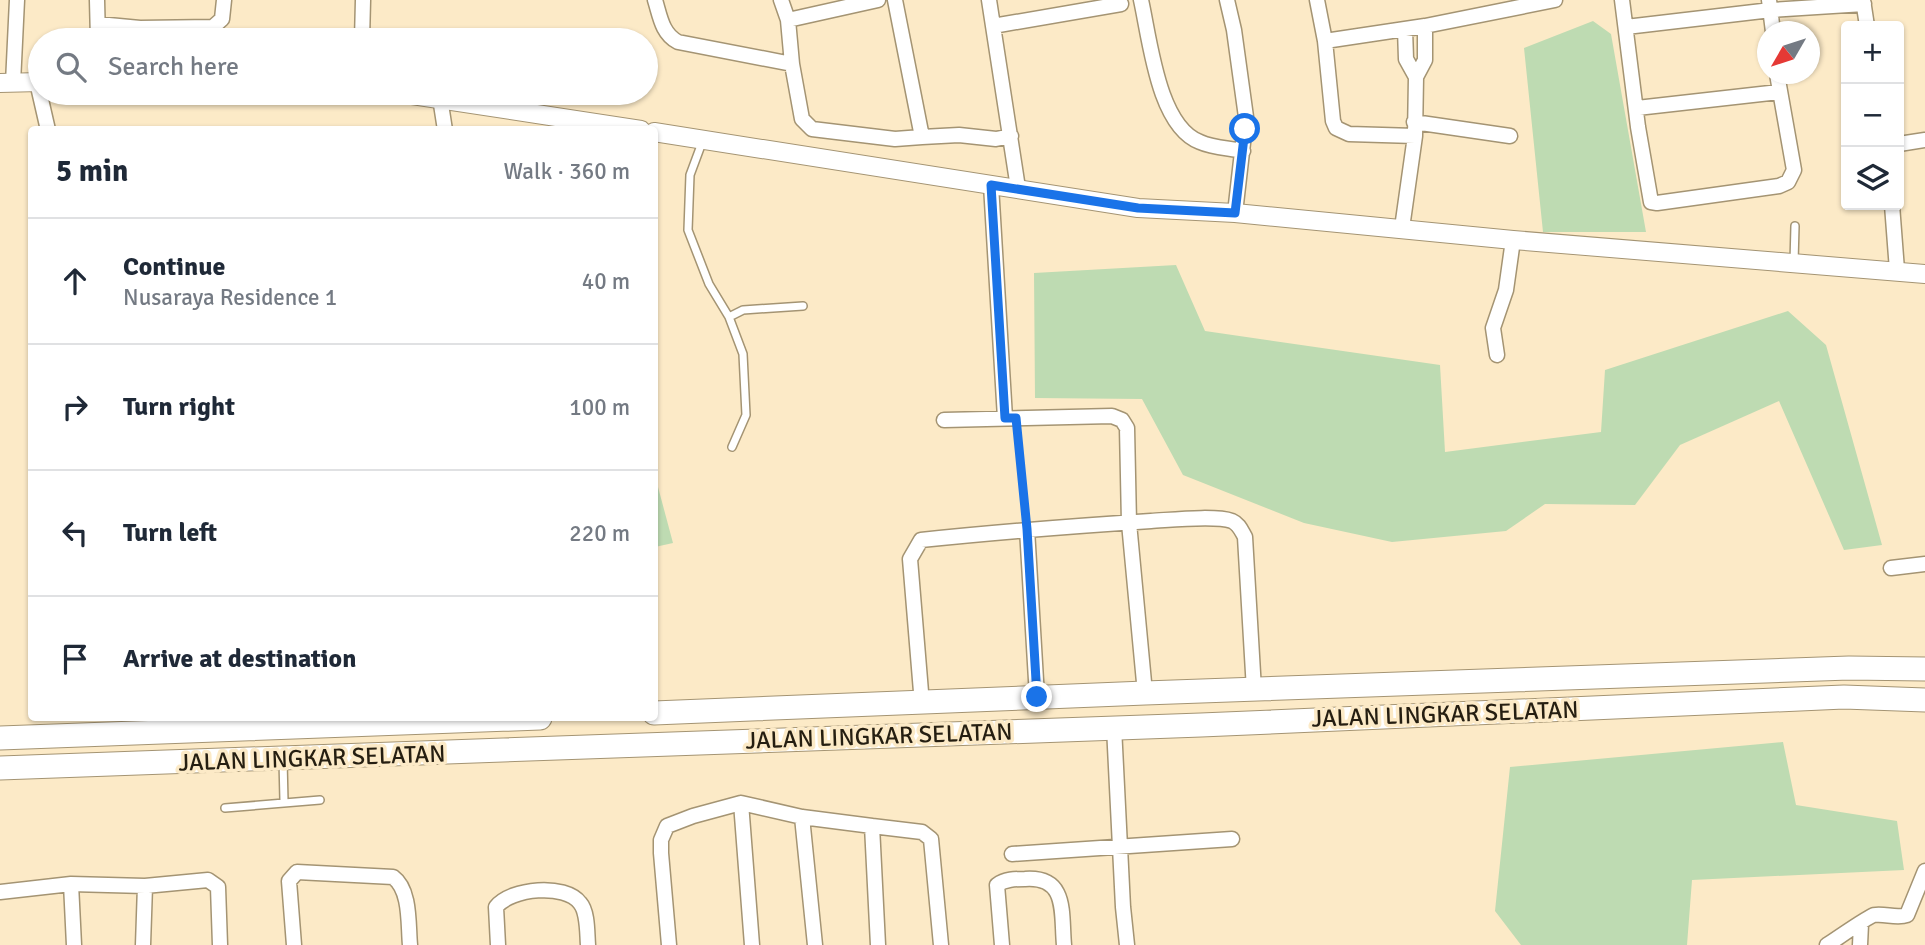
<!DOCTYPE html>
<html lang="en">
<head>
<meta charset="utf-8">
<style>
	body { margin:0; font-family:Signika,sans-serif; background:#f6f6f7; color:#1f2937 }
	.controls { position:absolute; right:21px; top:21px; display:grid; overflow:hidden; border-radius:7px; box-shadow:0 2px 5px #0004 }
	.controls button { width:63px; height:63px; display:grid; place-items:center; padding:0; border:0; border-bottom:2px solid #e0e1e3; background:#fff; color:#1f2937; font:35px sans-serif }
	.compass { position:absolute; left:1757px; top:21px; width:63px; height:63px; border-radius:50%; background:#fff; box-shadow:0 2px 5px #0004; rotate:231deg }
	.stop { position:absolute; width:21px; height:21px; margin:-16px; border:5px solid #1a73e8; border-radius:50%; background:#fff }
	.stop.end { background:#1a73e8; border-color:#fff; box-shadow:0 2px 7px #0008 }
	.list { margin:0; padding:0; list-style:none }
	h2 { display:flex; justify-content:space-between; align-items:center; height:91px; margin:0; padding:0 28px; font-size:30px }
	h2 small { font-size:23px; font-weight:400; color:#747a83 }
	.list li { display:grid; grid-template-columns:46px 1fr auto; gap:21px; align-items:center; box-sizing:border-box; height:126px; padding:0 28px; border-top:2px solid #e0e1e3 }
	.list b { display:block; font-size:26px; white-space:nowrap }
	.list p { margin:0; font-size:23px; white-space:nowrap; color:#747a83 }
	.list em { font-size:23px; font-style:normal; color:#747a83 }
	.icon { flex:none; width:38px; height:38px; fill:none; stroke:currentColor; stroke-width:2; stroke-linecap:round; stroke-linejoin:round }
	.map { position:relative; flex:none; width:1925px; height:945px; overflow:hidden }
	.search { position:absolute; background:#fff; box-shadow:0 2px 5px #0004; left:28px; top:28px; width:630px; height:77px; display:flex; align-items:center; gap:18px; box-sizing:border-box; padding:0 24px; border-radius:38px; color:#747a83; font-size:26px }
	.panel { position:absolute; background:#fff; box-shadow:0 2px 5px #0004; left:28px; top:126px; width:630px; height:595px; border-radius:7px }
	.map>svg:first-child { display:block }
	.green { fill:#bedbb2 }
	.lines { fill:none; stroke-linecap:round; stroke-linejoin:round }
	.service-casing { stroke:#a49473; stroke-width:10 }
	.minor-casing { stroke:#a49473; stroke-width:17 }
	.tertiary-casing { stroke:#a49473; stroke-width:20 }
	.trunk-casing { stroke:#a49473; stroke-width:25 }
	.path { stroke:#afa186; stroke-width:2.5; stroke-dasharray:5 3.5; stroke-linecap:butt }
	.service { stroke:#fff; stroke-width:7 }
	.minor { stroke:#fff; stroke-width:14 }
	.tertiary { stroke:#fff; stroke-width:18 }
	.trunk { stroke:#fff; stroke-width:23 }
	.route { stroke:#1a73e8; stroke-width:9 }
	.labels { text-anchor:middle; stroke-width:7; stroke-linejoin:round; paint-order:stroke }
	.street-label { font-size:24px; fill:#251e11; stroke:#fceac7 }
</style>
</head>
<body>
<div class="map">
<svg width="1925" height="945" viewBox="0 0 1925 945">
	<rect width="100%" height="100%" fill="#fceac7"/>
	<path class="green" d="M1593 21 1611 34 1646 232H1543L1524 48Z
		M1176 265 1205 331 1440 365 1445 452 1601 432 1605 370 1788 311 1826 345 1882 545 1844 550 1779 401 1680 445 1635 505 1545 504 1506 531 1392 542 1304 523 1183 475 1142 399 1035 398 1034 273Z
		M654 472 673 543 655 547H654Z
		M1783 742 1796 805 1897 821 1904 870 1692 880 1687 945H1521L1495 911 1510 767Z"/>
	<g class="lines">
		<defs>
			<path id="service" d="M703 140 690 175 688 230 709 284 729 317 743 354 746 415 732 447
				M1794 262 1795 226
				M729 317 743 310 803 306
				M283 760 284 801
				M225 808 320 800"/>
			<path id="minor" d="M97 0 98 40
				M655 0C660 16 662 34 678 42L792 64
				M781 0 788 20 792 64 802 119 812 129 895 139 922 137 895 0
				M989 0 1018 188
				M1141 0C1150 40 1158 126 1200 142 1213 148 1229 148 1243 151
				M1227 0 1234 30 1246 117 1235 213
				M1317 0 1325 41 1333 121 1336 128 1349 134 1415 136
				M1622 0 1638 127 1651 202 1657 203 1779 186 1788 182 1794 170 1777 74
				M1769 0 1773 32
				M1863 0 1867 26
				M788 20 878 0
				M98 24 140 28 213 27 222 19 224 0
				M993 26 1121 4
				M1626 27 1771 10 1864 4
				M1405 29 1406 59 1416 77
				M362 40 363 0
				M1325 41 1425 26 1555 0
				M37 82 48 130
				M13 83 17 0
				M440 98 445 130
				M1637 108 1779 92
				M1414 122 1510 136
				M922 137 959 135 996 139 1011 136
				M1899 144 1925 140
				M991 185 1005 418
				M1892 205 1897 270
				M1402 228 1415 136 1416 77 1425 60V26
				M1497 355 1493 328 1506 290 1513 240
				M944 420 1112 416 1122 420 1127 428 1129 523 1145 693
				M1027 529 1037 697
				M1891 568 1925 564
				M922 704 910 559 921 540C998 532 1074 526 1151 521 1170 520 1215 515 1232 521 1239 524 1241 530 1245 537L1254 690
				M1114 727 1123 907 1127 945
				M741 803 752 945
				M802 817 815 945
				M1012 854 1232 839
				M71 884 74 945
				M0 892 71 884 145 886 208 880 218 887 220 945
				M143 945 145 886
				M294 945 289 881 297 872 393 877C411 890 408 925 410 945
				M498 945 496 907C511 888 565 883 580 903 588 912 587 933 588 945
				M669 945 661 853V840L667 826 693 816 741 803 802 817 872 826
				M878 945 872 826 922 832 931 839 941 945
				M1002 945 997 885C1005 879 1015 879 1025 879 1068 876 1061 913 1064 945
				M1827 945C1835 940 1869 916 1874 915 1885 913 1896 919 1907 915L1925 871
				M1860 945 1861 924"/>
			<path id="tertiary" d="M0 83 40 82
				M399 93 641 130
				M654 132 1138 208 1235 213 1513 240 1925 274"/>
			<path id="trunk" d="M654 713 1145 693 1849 668 1925 669
				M0 738 540 718
				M0 768 1201 725 1844 697 1925 700"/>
		</defs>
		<use href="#service" class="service-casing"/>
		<use href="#minor" class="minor-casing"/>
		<use href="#tertiary" class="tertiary-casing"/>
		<use href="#trunk" class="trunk-casing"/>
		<path class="path" d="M1018 435 1026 515"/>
		<use href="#service" class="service"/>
		<use href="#minor" class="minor"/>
		<use href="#tertiary" class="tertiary"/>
		<use href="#trunk" class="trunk"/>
	</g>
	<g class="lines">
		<path class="route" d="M1037 697 1027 529 1016 418H1005L991 185 1138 208 1235 213 1245 129"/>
	</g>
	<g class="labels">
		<g class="street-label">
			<text transform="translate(1445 714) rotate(-2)" y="8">JALAN LINGKAR SELATAN</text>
			<text transform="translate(879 736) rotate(-2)" y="8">JALAN LINGKAR SELATAN</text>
			<text transform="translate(312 758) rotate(-2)" y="8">JALAN LINGKAR SELATAN</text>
		</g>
	</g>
</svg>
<div class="controls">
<button>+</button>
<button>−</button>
<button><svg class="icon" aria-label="layers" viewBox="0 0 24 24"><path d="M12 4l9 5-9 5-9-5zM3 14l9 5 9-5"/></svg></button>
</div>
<svg class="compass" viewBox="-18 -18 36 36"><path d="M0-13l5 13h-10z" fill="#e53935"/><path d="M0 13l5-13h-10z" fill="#747a83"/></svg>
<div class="stop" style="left:1245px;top:129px"></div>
<div class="stop end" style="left:1037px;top:697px"></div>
<div class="search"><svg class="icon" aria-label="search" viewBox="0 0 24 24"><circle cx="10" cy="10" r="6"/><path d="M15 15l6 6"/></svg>Search here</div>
<section class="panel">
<h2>5 min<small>Walk · 360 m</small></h2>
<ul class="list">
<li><svg class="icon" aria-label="ahead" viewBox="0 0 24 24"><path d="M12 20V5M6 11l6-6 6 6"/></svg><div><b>Continue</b><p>Nusaraya Residence 1</p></div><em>40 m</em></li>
<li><svg class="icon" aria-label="right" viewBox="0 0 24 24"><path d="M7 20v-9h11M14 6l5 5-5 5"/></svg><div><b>Turn right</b></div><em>100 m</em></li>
<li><svg class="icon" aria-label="left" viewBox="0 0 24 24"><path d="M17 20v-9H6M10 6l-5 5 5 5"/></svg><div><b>Turn left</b></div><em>220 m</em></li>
<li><svg class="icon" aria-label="arrive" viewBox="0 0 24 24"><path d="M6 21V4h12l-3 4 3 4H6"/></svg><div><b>Arrive at destination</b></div></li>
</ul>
</section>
</div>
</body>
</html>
